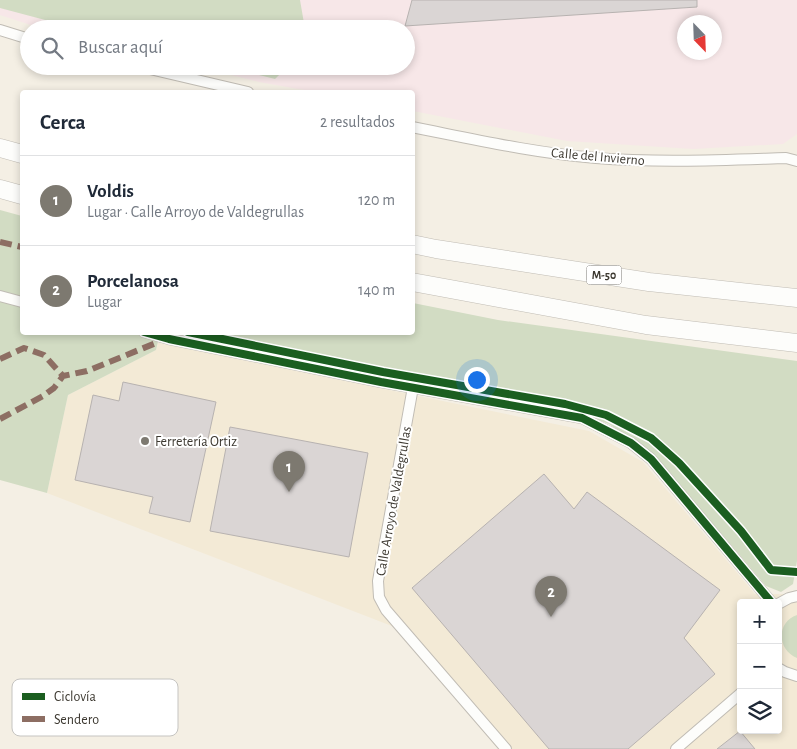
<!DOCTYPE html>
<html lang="es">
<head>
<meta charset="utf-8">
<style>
	body { margin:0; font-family:"Alegreya Sans",sans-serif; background:#f6f6f7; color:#1f2937 }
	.controls { position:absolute; right:15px; bottom:15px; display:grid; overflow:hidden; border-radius:5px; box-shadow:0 2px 8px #0003 }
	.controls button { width:45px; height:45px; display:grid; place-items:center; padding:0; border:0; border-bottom:1px solid #e0e1e3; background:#fff; color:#1f2937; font:25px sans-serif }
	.compass { position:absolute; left:677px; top:15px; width:45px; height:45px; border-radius:50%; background:#fff; box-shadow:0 2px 8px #0003; rotate:157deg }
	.you { position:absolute; left:476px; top:379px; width:18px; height:18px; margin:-12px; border:4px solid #fff; border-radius:50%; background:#1a73e8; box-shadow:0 0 0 8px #1a73e833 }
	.badge { display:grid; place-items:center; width:32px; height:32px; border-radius:50%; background:#7d7970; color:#fff; font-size:16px; font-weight:700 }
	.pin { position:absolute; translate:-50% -41px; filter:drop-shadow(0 1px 2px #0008) }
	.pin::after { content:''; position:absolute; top:26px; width:18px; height:15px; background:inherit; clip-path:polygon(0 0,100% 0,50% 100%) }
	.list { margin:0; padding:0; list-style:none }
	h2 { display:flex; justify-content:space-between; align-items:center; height:65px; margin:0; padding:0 20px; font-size:21px }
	h2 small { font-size:16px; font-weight:400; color:#747a83 }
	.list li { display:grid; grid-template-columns:32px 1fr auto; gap:15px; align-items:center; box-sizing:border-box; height:90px; padding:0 20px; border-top:1px solid #e0e1e3 }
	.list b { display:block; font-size:19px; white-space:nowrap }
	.list p { margin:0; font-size:16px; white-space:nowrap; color:#747a83 }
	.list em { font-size:16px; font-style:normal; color:#747a83 }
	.icon { flex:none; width:28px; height:28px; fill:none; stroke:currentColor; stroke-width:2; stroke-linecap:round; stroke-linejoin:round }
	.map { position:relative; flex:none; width:797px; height:749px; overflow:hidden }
	.search { position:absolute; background:#fff; box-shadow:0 2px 8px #0003; left:20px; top:20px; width:395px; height:55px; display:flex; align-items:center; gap:12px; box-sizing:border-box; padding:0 18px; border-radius:28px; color:#747a83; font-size:19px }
	.panel { position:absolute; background:#fff; box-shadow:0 2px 8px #0003; left:20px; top:90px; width:395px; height:245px; border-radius:5px }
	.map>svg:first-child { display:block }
	.commercial { fill:#f7e7e8; fill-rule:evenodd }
	.built { fill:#f3ead6; fill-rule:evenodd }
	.green { fill:#d2dcc3 }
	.building { fill:#dad5d4; stroke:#b7b2b0 }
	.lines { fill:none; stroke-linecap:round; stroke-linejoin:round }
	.street-casing { stroke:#c0bcb4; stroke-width:12 }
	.highway-casing { stroke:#c0bcb4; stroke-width:19 }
	.street { stroke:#fdfdfb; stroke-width:10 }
	.highway { stroke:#fdfdfb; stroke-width:18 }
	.quiet { stroke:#8d6e63; stroke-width:6; stroke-dasharray:12 6; stroke-linecap:butt }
	.cycleway-casing { stroke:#fff; stroke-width:11 }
	.cycleway { stroke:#1b5e20; stroke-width:8 }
	.poi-dot { fill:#7d7970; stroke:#fff; stroke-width:2 }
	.labels { text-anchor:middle; stroke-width:4; stroke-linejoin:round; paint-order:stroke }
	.shield { fill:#fff; stroke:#77746f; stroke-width:1 }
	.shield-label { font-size:12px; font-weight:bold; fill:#3d3931 }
	.street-label { font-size:14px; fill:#3d3931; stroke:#fff }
	.poi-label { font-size:14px; fill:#3d3931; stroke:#fff; text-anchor:start }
	.key { fill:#fff; stroke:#c5c4c1; stroke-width:1 }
	.key-label { font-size:14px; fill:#3d3931 }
</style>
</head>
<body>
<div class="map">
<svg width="797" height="749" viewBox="0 0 797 749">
	<rect width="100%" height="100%" fill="#f4efe4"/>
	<path class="commercial" d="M0 0H797V134L783 144 693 149 567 141 413 111 412 92H315L259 82 196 66H406V29H43L0 15ZM684 22H714V52H684Z"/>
	<path class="built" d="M158 343 589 431 643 462 755 594H797V749H498L397 628 47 493 68 395 156 350ZM741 603H778V730H741Z"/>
	<path class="green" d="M0 0H300L305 29H79L0 8Z
		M224 66H288L275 79Z
		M0 210 22 216V332L160 333 156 350 68 395 47 493 0 480Z
		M413 303 498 320 797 361V561L793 584 781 592 766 586 656 457 609 424 575 411 429 384 192 333 412 332Z
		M797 615V658C777 650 776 622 797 615Z"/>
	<path class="building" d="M412 0H697V7L405 26Z
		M123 382 216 402 190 522 149 513 153 497 75 480 93 395 119 401Z
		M230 427 368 453 349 557 210 531Z
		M544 474 574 509 587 492 720 590 684 638 715 674 628 749H549L412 588Z
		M740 731 755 749H717Z"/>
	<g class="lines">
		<defs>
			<path id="street" d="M0 30 29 39
				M137 66 248 92
				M412 127C473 139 534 153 596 158 659 163 723 160 786 158L797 161
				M0 296 22 302
				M144 332 169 339 381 382 582 418 631 443 651 459 772 603
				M413 387 378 581 379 597 386 610 506 749
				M778 604 789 598 797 596
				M778 668 785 672 797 676
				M676 749 741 693"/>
			<path id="highway" d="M0 148 22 154
				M0 189 22 195
				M412 244 436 249 649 282 797 298
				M412 282 646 325 797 343"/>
		</defs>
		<use href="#street" class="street-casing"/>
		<use href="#highway" class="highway-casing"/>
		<use href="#street" class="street"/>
		<use href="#highway" class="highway"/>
		<path class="quiet" d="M0 242 22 247
			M0 359 24 348 44 355 63 376
			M0 419 43 396 54 388 63 376 87 371 156 343"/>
		<defs>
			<path id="cycleway" d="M144 332 169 339 381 382 582 418 631 443 651 459 772 603
				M188 332 383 372 565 404 606 415 651 438 679 463 741 531 771 570 797 572"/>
		</defs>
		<use href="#cycleway" class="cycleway-casing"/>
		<use href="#cycleway" class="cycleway"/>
	</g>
	<circle class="poi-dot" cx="145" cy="441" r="5"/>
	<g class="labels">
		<rect class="shield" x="586.5" y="265.5" width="35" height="19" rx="4"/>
		<g class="shield-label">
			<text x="604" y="279">M-50</text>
		</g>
		<g class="street-label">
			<text transform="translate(598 156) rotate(5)" y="5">Calle del Invierno</text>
			<text transform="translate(393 501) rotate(-80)" y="5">Calle Arroyo de Valdegrullas</text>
		</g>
		<g class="poi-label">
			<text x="155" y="446">Ferretería Ortiz</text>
		</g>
	</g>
	<rect x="12" y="679" width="166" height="57" rx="8" class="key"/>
	<rect x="22" y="693" width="23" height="7" fill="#1b5e20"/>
	<rect x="22" y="716" width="23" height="6" fill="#8d6e63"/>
	<g class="key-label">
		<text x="54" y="701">Ciclovía</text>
		<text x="54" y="724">Sendero</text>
	</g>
</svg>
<div class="controls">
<button>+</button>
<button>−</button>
<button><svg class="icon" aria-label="layers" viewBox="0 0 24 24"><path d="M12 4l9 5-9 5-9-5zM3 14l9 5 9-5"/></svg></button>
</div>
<svg class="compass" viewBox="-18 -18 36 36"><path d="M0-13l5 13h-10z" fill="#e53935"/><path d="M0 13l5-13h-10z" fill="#747a83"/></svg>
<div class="you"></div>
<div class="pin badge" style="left:289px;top:492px">1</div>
<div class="pin badge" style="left:551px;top:617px">2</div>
<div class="search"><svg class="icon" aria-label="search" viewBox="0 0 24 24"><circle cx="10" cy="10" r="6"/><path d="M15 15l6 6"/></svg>Buscar aquí</div>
<section class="panel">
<h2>Cerca<small>2 resultados</small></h2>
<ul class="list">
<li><span class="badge">1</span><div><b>Voldis</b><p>Lugar · Calle Arroyo de Valdegrullas</p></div><em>120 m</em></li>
<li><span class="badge">2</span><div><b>Porcelanosa</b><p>Lugar</p></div><em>140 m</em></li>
</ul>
</section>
</div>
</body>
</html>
